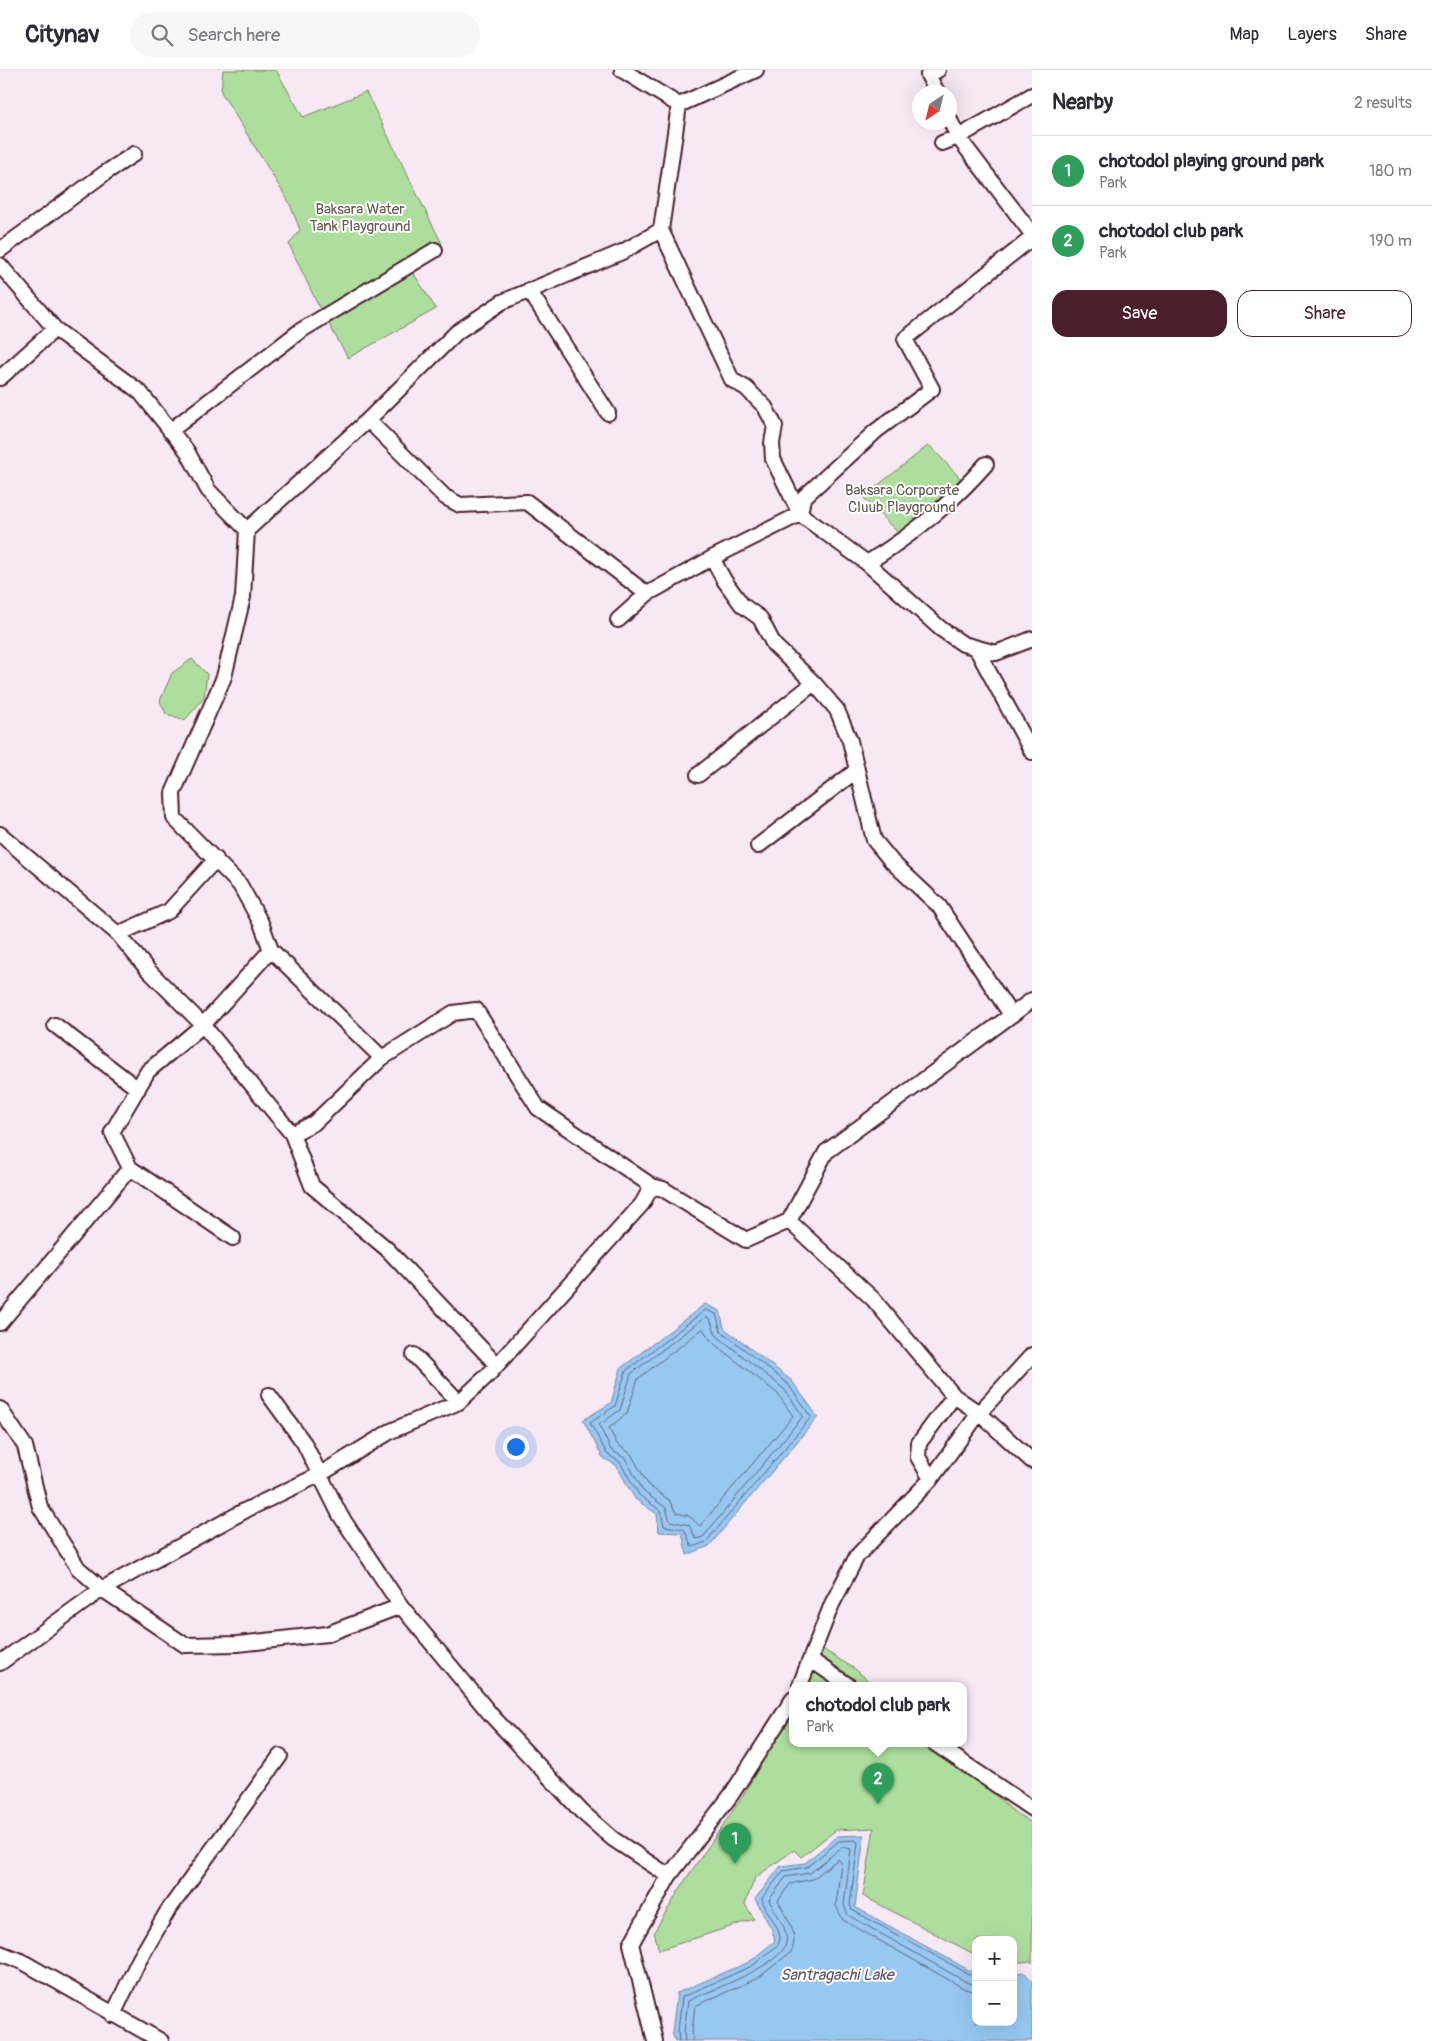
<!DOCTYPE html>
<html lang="en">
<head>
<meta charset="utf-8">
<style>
	body { margin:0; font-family:Pangolin,sans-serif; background:#f7f7f7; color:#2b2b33 }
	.controls { position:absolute; right:15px; bottom:15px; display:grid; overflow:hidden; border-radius:10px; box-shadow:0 5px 20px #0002 }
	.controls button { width:45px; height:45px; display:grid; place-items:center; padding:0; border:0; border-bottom:1px solid #e1e1e2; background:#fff; color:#2b2b33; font:25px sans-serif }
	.compass { position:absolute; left:912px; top:15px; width:45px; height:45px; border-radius:50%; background:#fff; box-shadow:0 5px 20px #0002; rotate:215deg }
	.you { position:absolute; left:515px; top:1376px; width:18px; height:18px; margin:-12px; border:4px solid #fff; border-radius:50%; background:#1a73e8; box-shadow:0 0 0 8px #1a73e833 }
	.badge { display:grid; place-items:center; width:32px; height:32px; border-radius:50%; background:#4a1f2b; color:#fff; font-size:16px; font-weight:700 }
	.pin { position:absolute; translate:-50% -41px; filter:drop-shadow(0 1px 2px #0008) }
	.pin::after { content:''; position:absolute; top:26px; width:18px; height:15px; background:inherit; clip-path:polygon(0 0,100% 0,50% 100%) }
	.popup { position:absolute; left:789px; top:1612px; width:178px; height:65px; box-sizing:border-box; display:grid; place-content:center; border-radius:10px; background:#fff; filter:drop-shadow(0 1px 4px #0005); font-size:16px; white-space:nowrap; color:#7c7c81 }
	.popup b { font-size:19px; color:#2b2b33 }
	.popup::after { content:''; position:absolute; left:50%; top:100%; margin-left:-10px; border:10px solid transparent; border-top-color:#fff }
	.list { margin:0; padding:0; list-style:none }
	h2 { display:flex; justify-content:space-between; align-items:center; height:65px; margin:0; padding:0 20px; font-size:21px }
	h2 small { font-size:16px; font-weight:400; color:#7c7c81 }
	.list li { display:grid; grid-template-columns:32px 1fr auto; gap:15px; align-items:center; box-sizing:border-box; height:70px; padding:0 20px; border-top:1px solid #e1e1e2 }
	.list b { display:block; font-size:19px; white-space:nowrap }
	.list p { margin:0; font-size:16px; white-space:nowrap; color:#7c7c81 }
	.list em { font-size:16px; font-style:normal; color:#7c7c81 }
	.actions { display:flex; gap:10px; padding:15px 20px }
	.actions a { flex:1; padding:11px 0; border:1px solid #4a1f2b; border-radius:15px; text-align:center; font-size:18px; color:#4a1f2b }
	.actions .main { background:#4a1f2b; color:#fff }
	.icon { flex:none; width:28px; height:28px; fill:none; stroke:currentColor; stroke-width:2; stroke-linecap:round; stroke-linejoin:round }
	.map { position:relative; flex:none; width:1032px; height:1971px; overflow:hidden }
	header { display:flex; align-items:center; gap:30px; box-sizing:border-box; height:70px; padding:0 25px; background:#fff; border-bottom:1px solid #e1e1e2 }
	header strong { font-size:24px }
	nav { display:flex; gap:28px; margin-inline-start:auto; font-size:18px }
	.search { width:350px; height:45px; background:#f7f7f7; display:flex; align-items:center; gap:12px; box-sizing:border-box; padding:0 18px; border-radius:28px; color:#7c7c81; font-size:19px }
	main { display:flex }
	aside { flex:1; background:#fff }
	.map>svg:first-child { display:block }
	.green { fill:#adde9e; stroke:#7c7e64 }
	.water { fill:#96c8f2; stroke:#7884a2 }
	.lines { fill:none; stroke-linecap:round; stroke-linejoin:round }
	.shore { stroke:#68637b; stroke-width:1 }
	.street-casing { stroke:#4a1f2b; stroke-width:18 }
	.street { stroke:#fff; stroke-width:14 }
	.labels { text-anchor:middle; stroke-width:4; stroke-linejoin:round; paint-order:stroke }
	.park-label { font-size:15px; fill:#68584e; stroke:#fff }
	.water-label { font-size:16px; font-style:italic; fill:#615267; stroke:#fff }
</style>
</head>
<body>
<header>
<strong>Citynav</strong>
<div class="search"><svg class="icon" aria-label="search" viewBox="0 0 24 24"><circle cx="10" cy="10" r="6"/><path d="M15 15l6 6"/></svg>Search here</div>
<nav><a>Map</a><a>Layers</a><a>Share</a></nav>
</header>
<main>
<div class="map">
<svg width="1032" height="1971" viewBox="0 0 1032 1971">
	<rect width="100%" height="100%" fill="#f7e9f4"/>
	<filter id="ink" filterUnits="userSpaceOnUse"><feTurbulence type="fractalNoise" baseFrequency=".02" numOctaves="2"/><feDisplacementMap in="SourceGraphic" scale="10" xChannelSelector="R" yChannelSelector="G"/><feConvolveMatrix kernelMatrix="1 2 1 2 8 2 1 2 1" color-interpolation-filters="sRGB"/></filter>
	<g filter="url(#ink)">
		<path class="green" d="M223 0H276L303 47 366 22 442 174 406 191 436 239 348 288 317 233 289 174 300 160 289 132 221 22Z
			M929 375 962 410 900 465 863 427Z
			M192 589 207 604 204 628 185 650 166 644 160 631 172 603Z
			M816 1575 855 1599 873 1615H802Z
			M793 1635V1673H937L1014 1742 1032 1753V1893L1030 1891 1013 1893V1870H976V1885L863 1826 874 1758 836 1760 801 1787 794 1780 755 1808 745 1834 754 1849 659 1880 654 1862 686 1809 743 1726Z"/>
		<path class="water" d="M705 1234 720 1241 724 1258 792 1311 818 1347 709 1476 687 1485 682 1463 659 1462 657 1444 635 1429 616 1395 603 1388 583 1350 611 1333 621 1298Z
			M864 1765 855 1837 976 1904V1952H1013V1904L1024 1902 1032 1911V1971H675L672 1962 677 1923 749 1892 775 1871 772 1860 755 1829 781 1796 805 1793 837 1766Z"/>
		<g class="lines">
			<path class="shore" d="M706 1240 716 1244 721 1261 788 1314 811 1347 706 1472 692 1477 684 1459 664 1456 661 1441 639 1425 620 1392 607 1384 590 1353 615 1336 626 1301Z
				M706 1247 710 1249 716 1265 784 1319 803 1346 703 1467 696 1469 689 1455 670 1451 666 1438 643 1421 625 1388 611 1380 599 1355 620 1340 631 1304Z
				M703 1259 712 1272 778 1324 793 1346 700 1456 689 1446 676 1443 669 1430 649 1416 631 1384 617 1374 609 1358 627 1343 638 1309Z
				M679 1971 678 1961 682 1927 752 1896 778 1875C786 1860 764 1843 762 1828L783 1801 807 1797 839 1771 855 1770 858 1772 850 1835 852 1840 976 1908
				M685 1971 684 1961 688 1931C708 1921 783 1895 786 1873 789 1858 775 1843 769 1830L786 1807 810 1803 842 1777 851 1779 844 1835 848 1845 968 1913 976 1914
				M693 1971 692 1961 695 1936 758 1908 791 1882C800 1865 786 1846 778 1831L790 1814 813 1809 838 1789 841 1792 836 1836 843 1850 965 1919 976 1922"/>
			<defs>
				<path id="street" d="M937 22 928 5 938 0
					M679 35 756 0
					M949 48 958 67 1032 164
					M942 73 958 67 1032 25
					M661 160 732 310 746 318 765 337 775 356 772 373 773 389 800 444 867 493 941 559 963 574 996 583 1032 569
					M0 180 105 103 134 84
					M0 195 55 259 140 322 187 381 208 420 247 460 243 527 224 607 173 723 174 748 240 815 261 853 271 880 203 955 148 1001 112 1062 130 1098 0 1253
					M529 220 608 343
					M0 308 55 259
					M368 350 445 427 460 435 527 432 647 524
					M170 361 300 261 435 180
					M800 444 803 428 876 361 932 319 905 269 1032 168
					M247 460 368 350 457 262 502 232 622 182 661 160 679 35 622 0
					M712 488 724 510 742 535 760 548 774 575 814 613 837 640 850 671 874 770 892 792 939 836 1011 945
					M867 493C911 466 952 433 986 394
					M618 550 647 524 712 488 800 444
					M976 578 1032 682
					M698 705 814 613
					M0 764 118 864 148 900 203 955 292 1064 312 1116 387 1179 496 1294
					M758 776 857 700
					M118 864 169 841 216 789
					M271 880 382 988
					M55 955 138 1019
					M292 1064 314 1053 382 988 453 943 476 940 538 1038 652 1116 663 1119 746 1170 789 1151 826 1082 1032 930
					M130 1098 233 1168
					M789 1151 873 1229 954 1326 979 1343 1032 1391
					M414 1285 459 1332
					M269 1325 304 1373 340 1445 401 1536 492 1646 582 1742 613 1769 669 1806
					M0 1339 25 1376 40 1437 78 1498 102 1519 185 1575 238 1574 327 1564 401 1536
					M931 1409 918 1387 919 1373 954 1326
					M811 1590 848 1615
					M0 1593 102 1519 246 1440 319 1405 391 1361 459 1332 488 1305 642 1134 652 1116
					M800 1615 832 1534 857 1486 931 1409 979 1343 1032 1285
					M934 1673 1032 1739
					M0 1883 23 1892 161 1971
					M113 1945 138 1892 167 1842 280 1686
					M655 1971 631 1874 669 1806 731 1725 793 1629"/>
			</defs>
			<use href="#street" class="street-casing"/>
			<use href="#street" class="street"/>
		</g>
	</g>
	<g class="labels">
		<g class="park-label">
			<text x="360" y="144">Baksara Water<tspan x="360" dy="17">Tank Playground</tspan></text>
			<text x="902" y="425">Baksara Corporate<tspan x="902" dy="17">Cluub Playground</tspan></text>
		</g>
		<g class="water-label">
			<text x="837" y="1910">Santragachi Lake</text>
		</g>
	</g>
</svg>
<div class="controls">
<button>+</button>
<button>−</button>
</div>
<svg class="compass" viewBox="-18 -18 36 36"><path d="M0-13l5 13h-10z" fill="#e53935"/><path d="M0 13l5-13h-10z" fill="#7c7c81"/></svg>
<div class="you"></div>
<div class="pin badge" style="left:735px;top:1794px;background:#2e9e5b">1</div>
<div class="pin badge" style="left:878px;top:1734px;background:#2e9e5b">2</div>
<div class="popup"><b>chotodol club park</b>Park</div>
</div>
<aside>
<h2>Nearby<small>2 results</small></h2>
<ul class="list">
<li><span class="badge" style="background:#2e9e5b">1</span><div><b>chotodol playing ground park</b><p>Park</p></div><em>180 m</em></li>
<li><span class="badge" style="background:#2e9e5b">2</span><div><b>chotodol club park</b><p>Park</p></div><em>190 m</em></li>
</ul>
<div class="actions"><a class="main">Save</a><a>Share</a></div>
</aside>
</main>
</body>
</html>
